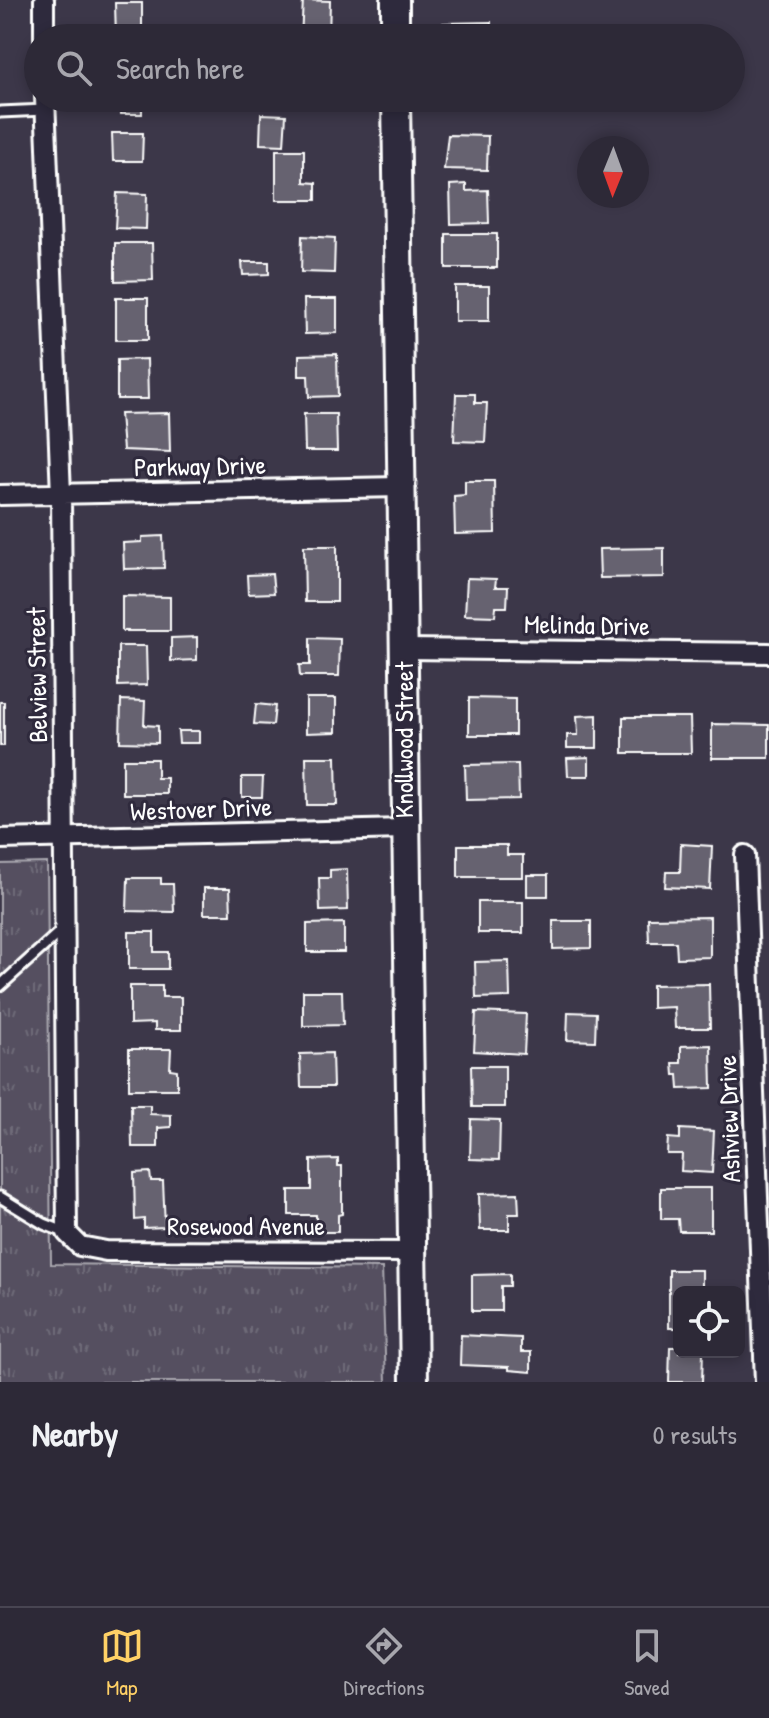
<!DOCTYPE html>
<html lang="en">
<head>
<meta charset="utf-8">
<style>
	body { margin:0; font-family:"Patrick Hand",sans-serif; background:#393542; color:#f1f3f6 }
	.controls { position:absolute; right:24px; bottom:24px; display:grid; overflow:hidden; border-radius:12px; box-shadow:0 4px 12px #0003 }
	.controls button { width:72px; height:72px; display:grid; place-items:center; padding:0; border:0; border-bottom:2px solid #484552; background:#2d2937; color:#f1f3f6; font:40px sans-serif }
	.compass { position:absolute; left:577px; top:136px; width:72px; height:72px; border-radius:50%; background:#2d2937; box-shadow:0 4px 12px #0003; rotate:181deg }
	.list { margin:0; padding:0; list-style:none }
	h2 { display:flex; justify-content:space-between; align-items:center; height:104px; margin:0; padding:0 32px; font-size:34px }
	h2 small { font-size:26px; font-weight:400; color:#a7a6ad }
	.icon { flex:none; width:44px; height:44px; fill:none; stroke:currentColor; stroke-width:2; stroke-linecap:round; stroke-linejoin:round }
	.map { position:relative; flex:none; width:769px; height:1382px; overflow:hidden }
	.search { position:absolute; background:#2d2937; box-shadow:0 4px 12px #0003; left:24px; right:24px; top:24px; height:88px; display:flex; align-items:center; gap:20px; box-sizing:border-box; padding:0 28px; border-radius:44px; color:#a7a6ad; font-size:30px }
	.sheet { height:224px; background:#2d2937 }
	nav { display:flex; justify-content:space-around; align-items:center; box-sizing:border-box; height:112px; border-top:2px solid #484552; background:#2d2937; font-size:22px; color:#a7a6ad }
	nav a { display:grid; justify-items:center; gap:4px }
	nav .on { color:#ffd166 }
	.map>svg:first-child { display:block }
	.park { fill:url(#park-tufts); stroke:#aaa8b0; stroke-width:2 }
	.building { fill:#666270; stroke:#fff; stroke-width:2 }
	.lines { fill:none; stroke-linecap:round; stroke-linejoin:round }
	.lane-casing { stroke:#fff; stroke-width:15 }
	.street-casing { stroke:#fff; stroke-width:24 }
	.secondary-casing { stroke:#fff; stroke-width:32 }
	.lane { stroke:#2f2a3d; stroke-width:9 }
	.street { stroke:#2f2a3d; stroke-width:18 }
	.secondary { stroke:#2f2a3d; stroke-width:26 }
	.labels { text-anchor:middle; stroke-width:6; stroke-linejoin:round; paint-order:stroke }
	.street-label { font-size:26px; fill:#fff; stroke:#2f2a3d }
</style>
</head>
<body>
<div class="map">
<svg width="769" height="1382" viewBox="0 0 769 1382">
	<defs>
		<pattern id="park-tufts" width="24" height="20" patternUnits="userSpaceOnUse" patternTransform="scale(2)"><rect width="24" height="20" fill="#555060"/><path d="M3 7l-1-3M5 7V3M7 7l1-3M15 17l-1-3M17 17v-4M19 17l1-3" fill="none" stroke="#6e6a78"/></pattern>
	</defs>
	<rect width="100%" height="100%" fill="#3c3749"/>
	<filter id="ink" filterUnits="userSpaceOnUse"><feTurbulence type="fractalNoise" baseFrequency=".0125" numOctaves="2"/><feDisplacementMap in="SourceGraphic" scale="16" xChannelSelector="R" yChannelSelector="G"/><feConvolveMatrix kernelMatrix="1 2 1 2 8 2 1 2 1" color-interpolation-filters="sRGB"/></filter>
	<g filter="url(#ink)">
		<path class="park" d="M47 863 51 1264 382 1268 386 1382H0V864Z"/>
		<path class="building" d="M303 0 330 1 329 38H301Z
			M115 3H142V38H116Z
			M491 22V38H443V23Z
			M121 98H142V114H121Z
			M438 98H479V103L438 102Z
			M261 114 286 115 284 145 260 144Z
			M112 133H143L142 161H113Z
			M448 135 488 136 487 170 444 169Z
			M276 150H304V182L316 183V200H276Z
			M466 184V191L488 190 489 223 451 224 450 185Z
			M117 193 147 194 146 229 115 228Z
			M446 234H497V268H446Z
			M302 236 335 238 334 273 301 272Z
			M115 243H152L153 280 115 281Z
			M242 262H269V274L243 275Z
			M455 286H489V321H455Z
			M116 298H148V340H116Z
			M304 299H337V333L305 334Z
			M337 354 338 396 309 397 308 376H299V355Z
			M147 359 148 399H117V360Z
			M456 394H475V403H487L485 442 454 441Z
			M169 413 170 452 123 450 120 414Z
			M304 414H336L337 451H305Z
			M465 481H494L495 533 455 534 454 496 465 495Z
			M163 536 164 568 124 569 123 543 142 542V537Z
			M304 546H337V602H305Z
			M664 548V577L600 578 599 549Z
			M272 574 274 593 248 594 247 575Z
			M467 578 496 579 495 587H508L507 607H496L495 616 465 615Z
			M122 596 170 597V631H122Z
			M197 637V660L171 661V638Z
			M310 638 340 639 339 676H300L299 665H310Z
			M118 646H146L147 685 118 686Z
			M306 698H336V732L306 733Z
			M469 698 515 699V735H469Z
			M121 700 145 701 144 725 158 726V743L120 742Z
			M0 702H4V746H0Z
			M256 704 275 706 273 725 254 724Z
			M597 715V748H567V735H578L577 716Z
			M623 717H690L691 753H623Z
			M712 724 769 725V758H712Z
			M178 731H199V743H179Z
			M306 757H336L337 805H307Z
			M589 757V776H568L567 758Z
			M123 759H157V778H167V794H123Z
			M518 764 519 799 466 800 465 765Z
			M242 777H263L262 797H242Z
			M681 844 712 846 710 889 665 887 666 872H680Z
			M458 845H507V855H523V877H458Z
			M347 869 348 910 320 911 319 878H330V870Z
			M527 875H548V896H527Z
			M128 878H161V884H173L174 912 127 911Z
			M204 888H230L231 914H204Z
			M478 902H523V933H478Z
			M710 917V957L677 958 676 942H649L648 918Z
			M553 921H591V948L553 949Z
			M344 923V952H307V924Z
			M129 932H154V952H168V969H129Z
			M509 961 510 997 476 998 475 962Z
			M709 984 710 1028H675L674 1007 652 1008V985Z
			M130 986H162V997H181V1030H155V1023L130 1024Z
			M303 991H342L343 1025 303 1026Z
			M476 1012 526 1014 524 1054 474 1051Z
			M568 1012 596 1013 595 1041 567 1040Z
			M711 1045 712 1088 679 1089 678 1075H674L673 1063H681V1046Z
			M129 1049H171L170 1069 177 1070V1089H129Z
			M332 1053 333 1087H301L300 1054Z
			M471 1066H505V1107H472Z
			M131 1105H150V1114L171 1115V1127L158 1128V1147H132Z
			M471 1119 500 1120 499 1160 470 1159Z
			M680 1129 714 1131 712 1173 681 1171 682 1154H667L668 1138 680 1139Z
			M338 1159V1166H342V1214L338 1215V1232H316V1215H289V1190H311V1160Z
			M150 1172 151 1181H163L165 1227 144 1228V1219L135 1220 134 1173Z
			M661 1188H711V1231H679L678 1219H661Z
			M518 1193 519 1214H509V1230H480L479 1194Z
			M669 1270H702V1292H679V1328H669Z
			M510 1274V1286H501V1311H472V1275Z
			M461 1335 521 1338V1352H531V1372L509 1370V1367L460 1365Z
			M670 1347H679V1352H703L702 1382H669Z"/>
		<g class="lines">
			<defs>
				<path id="lane" d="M0 112 45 110
					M0 986 64 928
					M0 1197 44 1224 67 1233"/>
				<path id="street" d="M44 0V38
					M45 98 61 495 67 1233 80 1246 106 1251 413 1252
					M0 495 401 487
					M404 649 769 653
					M0 839 404 829
					M745 855 765 1382"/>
				<path id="secondary" d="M395 0V38
					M396 98 414 1382"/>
			</defs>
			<use href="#lane" class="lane-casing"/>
			<use href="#street" class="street-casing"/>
			<use href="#secondary" class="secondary-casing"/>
			<use href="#lane" class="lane"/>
			<use href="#street" class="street"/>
			<use href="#secondary" class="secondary"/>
		</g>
	</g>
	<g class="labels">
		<g class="street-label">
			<text transform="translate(200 466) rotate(-1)" y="9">Parkway Drive</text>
			<text transform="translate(587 625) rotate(1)" y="9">Melinda Drive</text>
			<text transform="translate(37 675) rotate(-91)" y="9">Belview Street</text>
			<text transform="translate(404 740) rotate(-90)" y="9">Knollwood Street</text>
			<text transform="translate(201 809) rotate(-2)" y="9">Westover Drive</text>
			<text transform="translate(729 1119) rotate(-92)" y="9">Ashview Drive</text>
			<text x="246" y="1235">Rosewood Avenue</text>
		</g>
	</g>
</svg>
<div class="controls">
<button><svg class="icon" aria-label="locate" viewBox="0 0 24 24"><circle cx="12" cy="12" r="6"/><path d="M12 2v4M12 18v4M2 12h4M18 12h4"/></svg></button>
</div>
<svg class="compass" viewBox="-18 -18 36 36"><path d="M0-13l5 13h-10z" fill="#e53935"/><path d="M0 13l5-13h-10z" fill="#a7a6ad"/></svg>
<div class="search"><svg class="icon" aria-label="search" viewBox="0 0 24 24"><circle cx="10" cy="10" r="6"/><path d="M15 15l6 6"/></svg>Search here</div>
</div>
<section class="sheet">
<h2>Nearby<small>0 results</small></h2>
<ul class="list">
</ul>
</section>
<nav>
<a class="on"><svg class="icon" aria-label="map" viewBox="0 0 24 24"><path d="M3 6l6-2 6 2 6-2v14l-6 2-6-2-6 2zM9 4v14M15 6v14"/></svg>Map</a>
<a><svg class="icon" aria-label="directions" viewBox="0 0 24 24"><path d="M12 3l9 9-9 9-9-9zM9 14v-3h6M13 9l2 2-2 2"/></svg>Directions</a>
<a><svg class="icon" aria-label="saved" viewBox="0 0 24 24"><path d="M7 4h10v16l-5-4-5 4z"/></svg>Saved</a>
</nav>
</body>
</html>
